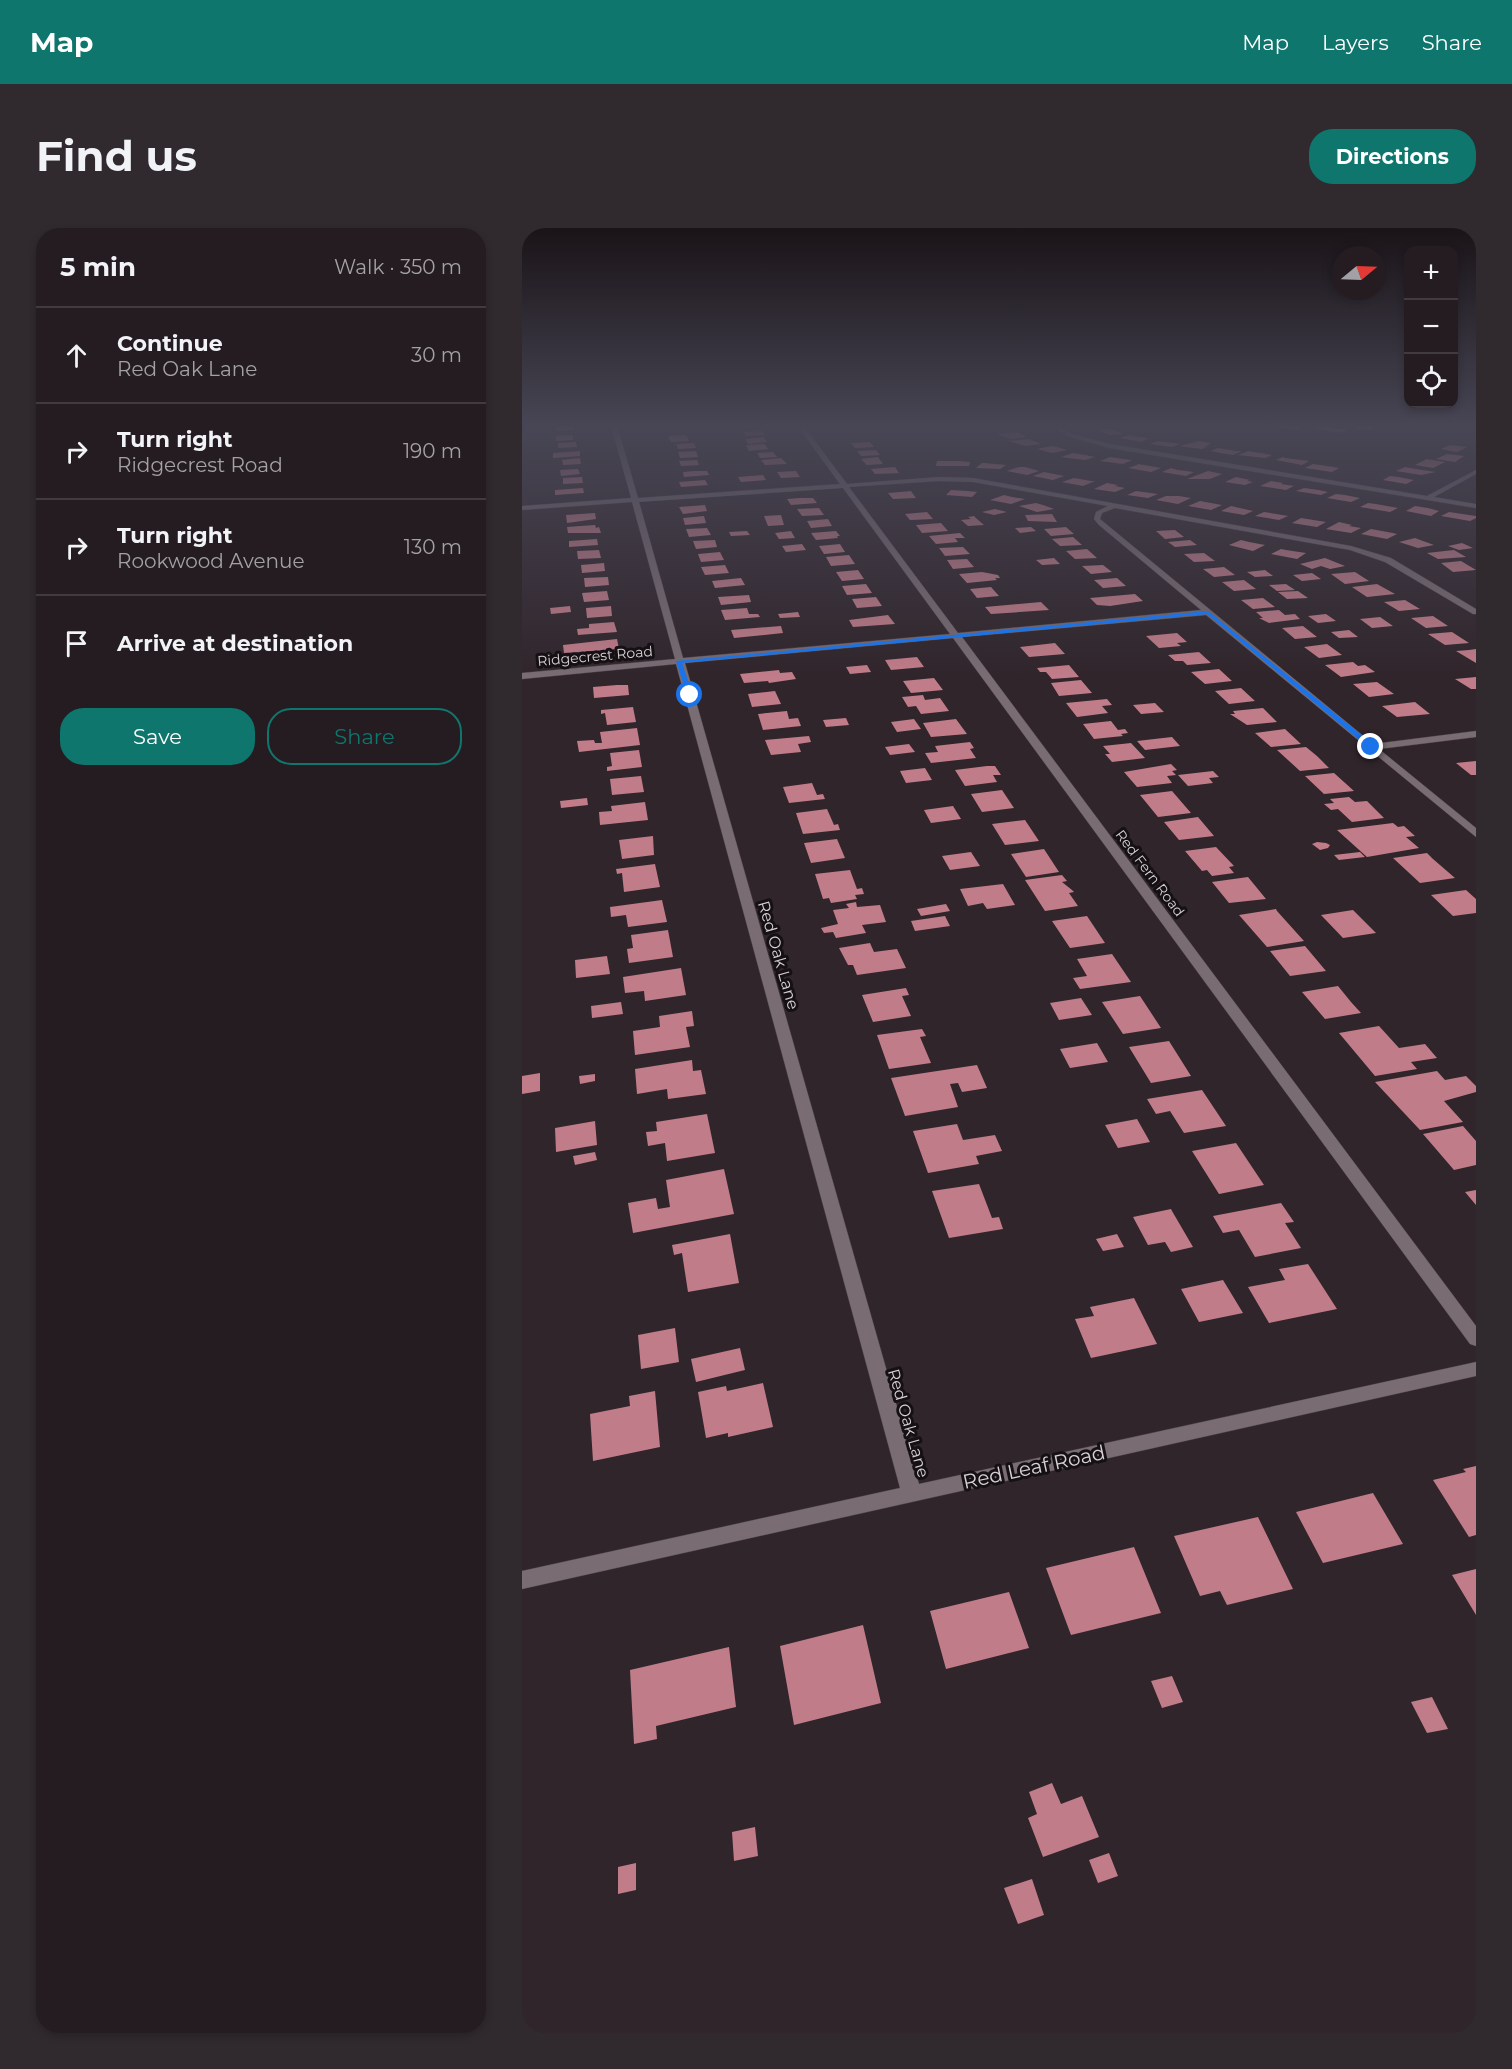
<!DOCTYPE html>
<html lang="en">
<head>
<meta charset="utf-8">
<style>
	body { margin:0; font-family:Montserrat,sans-serif; background:#30292d; color:#f1f3f6 }
	.controls { position:absolute; right:18px; top:18px; display:grid; overflow:hidden; border-radius:12px; box-shadow:0 3px 9px #0003 }
	.controls button { width:54px; height:54px; display:grid; place-items:center; padding:0; border:0; border-bottom:2px solid #413a3e; background:#241c20; color:#f1f3f6; font:30px sans-serif }
	.compass { position:absolute; left:810px; top:18px; width:54px; height:54px; border-radius:50%; background:#241c20; box-shadow:0 3px 9px #0003; rotate:71deg }
	.stop { position:absolute; width:18px; height:18px; margin:-14px; border:4px solid #1a73e8; border-radius:50%; background:#fff }
	.stop.end { background:#1a73e8; border-color:#fff; box-shadow:0 2px 6px #0008 }
	.list { margin:0; padding:0; list-style:none }
	h2 { display:flex; justify-content:space-between; align-items:center; height:78px; margin:0; padding:0 24px; font-size:26px }
	h2 small { font-size:20px; font-weight:400; color:#a3a1a5 }
	.list li { display:grid; grid-template-columns:39px 1fr auto; gap:18px; align-items:center; box-sizing:border-box; height:96px; padding:0 24px; border-top:2px solid #413a3e }
	.list b { display:block; font-size:22px; white-space:nowrap }
	.list p { margin:0; font-size:20px; white-space:nowrap; color:#a3a1a5 }
	.list em { font-size:20px; font-style:normal; color:#a3a1a5 }
	.actions { display:flex; gap:12px; padding:18px 24px }
	.actions a { flex:1; padding:14px 0; border:2px solid #0f766e; border-radius:24px; text-align:center; font-size:21px; color:#0f766e }
	.actions .main { background:#0f766e; color:#fff }
	.icon { flex:none; width:33px; height:33px; fill:none; stroke:currentColor; stroke-width:2; stroke-linecap:round; stroke-linejoin:round }
	.map { position:relative; flex:none; width:954px; height:1805px; overflow:hidden; border-radius:24px }
	header { display:flex; align-items:center; gap:36px; box-sizing:border-box; height:84px; padding:0 30px; background:#0f766e; color:#fff }
	header strong { font-size:28px }
	nav { display:flex; gap:33px; margin-inline-start:auto; font-size:21px }
	.intro { display:flex; align-items:center; justify-content:space-between; box-sizing:border-box; height:144px; padding:0 36px }
	h1 { margin:0; font-size:42px }
	.button { padding:15px 27px; border-radius:24px; background:#0f766e; color:#fff; font-size:21px; font-weight:700 }
	main { display:flex; gap:36px; padding:0 36px }
	aside { flex:1; background:#241c20; border-radius:24px; box-shadow:0 3px 9px #0003 }
	.map>svg:first-child { display:block }
	.building { fill:#c17c89 }
	.lines { fill:none; stroke-linecap:round; stroke-linejoin:round }
	.street-casing { stroke:#4a4046; stroke-width:1 }
	.street { fill:#796c73; fill-rule:evenodd }
	.route { fill:#1a73e8 }
	.labels { text-anchor:middle; stroke-width:6; stroke-linejoin:round; paint-order:stroke }
	.far-street-label { font-size:14px; fill:#d8d0d4; stroke:#151013 }
	.street-label { font-size:16px; fill:#d8d0d4; stroke:#151013 }
	.near-street-label { font-size:20px; fill:#d8d0d4; stroke:#151013 }
</style>
</head>
<body>
<header>
<strong>Map</strong>
<nav><a>Map</a><a>Layers</a><a>Share</a></nav>
</header>
<div class="intro"><h1>Find us</h1><a class="button">Directions</a></div>
<main>
<aside>
<h2>5 min<small>Walk · 350 m</small></h2>
<ul class="list">
<li><svg class="icon" aria-label="ahead" viewBox="0 0 24 24"><path d="M12 20V5M6 11l6-6 6 6"/></svg><div><b>Continue</b><p>Red Oak Lane</p></div><em>30 m</em></li>
<li><svg class="icon" aria-label="right" viewBox="0 0 24 24"><path d="M7 20v-9h11M14 6l5 5-5 5"/></svg><div><b>Turn right</b><p>Ridgecrest Road</p></div><em>190 m</em></li>
<li><svg class="icon" aria-label="right" viewBox="0 0 24 24"><path d="M7 20v-9h11M14 6l5 5-5 5"/></svg><div><b>Turn right</b><p>Rookwood Avenue</p></div><em>130 m</em></li>
<li><svg class="icon" aria-label="arrive" viewBox="0 0 24 24"><path d="M6 21V4h12l-3 4 3 4H6"/></svg><div><b>Arrive at destination</b></div></li>
</ul>
<div class="actions"><a class="main">Save</a><a>Share</a></div>
</aside>
<div class="map">
<svg width="954" height="1805" viewBox="0 0 954 1805">
	<rect width="100%" height="100%" fill="#30252b"/>
	<path class="building" d="M50 197 52 202 34 203 33 198Z
		M758 197H768L783 199 775 202 754 199Z
		M840 197H849L857 198 848 202 832 200Z
		M802 198 806 199 826 202 819 205 794 201Z
		M590 201 601 206 587 207 576 202Z
		M236 203H240L243 207 224 208 221 204Z
		M496 204 504 209 489 211 475 206Z
		M51 207V212L34 213V208Z
		M164 207 167 213 149 214 146 208Z
		M607 207 611 208 627 210 619 214 597 210Z
		M242 209 245 214 226 216 223 211Z
		M507 211 519 216 504 218 486 213Z
		M636 213 644 214 658 216 650 219 628 216Z
		M677 213 689 215 680 221 657 218Z
		M54 214 55 219 36 220V215Z
		M348 214 352 219 333 220 329 215Z
		M172 215 174 220 156 221 154 216Z
		M243 216 246 221 227 223 224 217Z
		M928 217 945 219 935 224 919 221Z
		M529 218 535 219 545 222 530 225 515 221Z
		M696 220 714 223H720L711 227 688 223Z
		M354 222 358 227 339 228 335 223Z
		M58 223V228L31 230V225Z
		M174 223 176 229 158 230 156 224Z
		M726 223 750 227 743 230 716 227Z
		M251 224 255 229 238 230 235 225Z
		M551 225 563 227 573 229 563 232 539 229Z
		M925 226 942 228 933 234 914 231Z
		M356 229 361 236 345 237 339 231Z
		M588 229 601 231 610 232 601 236 578 233Z
		M761 229 763 230 787 233 780 237 754 232Z
		M58 230 59 236 41 237 40 232Z
		M259 230 265 236 243 237 239 232Z
		M175 232 177 237 159 238 157 233Z
		M903 232 904 231 923 234 911 240 893 237Z
		M415 233H438L448 234 447 238H414Z
		M460 235H462L484 237 478 241 454 240Z
		M791 236 798 237 817 240 810 244 783 240Z
		M615 237 616 236 639 240 629 244 606 240Z
		M373 239 377 245 353 246 349 241Z
		M497 239H503L517 243 505 247 485 243Z
		M883 239 900 242 914 244 899 247 874 243Z
		M649 240 656 242 672 244 664 248 640 244Z
		M56 241 58 246 39 248 38 242Z
		M172 243H185L187 247 162 249 161 244Z
		M274 243 278 249 259 250 255 244Z
		M686 243 700 246 688 251H665Z
		M522 244 542 248 531 252 511 248Z
		M241 247 244 252 219 254 216 249Z
		M868 248 876 249 892 252 884 256 861 252Z
		M60 249 61 255 41 256V250Z
		M714 249 728 252 725 253 731 254 723 257 703 254Z
		M552 250 569 253H573L561 258 540 254Z
		M183 252 186 257 159 259 157 254Z
		M749 253 761 255 759 256 772 258 764 262 738 258Z
		M585 255 596 257 593 258 603 260 593 264 572 261Z
		M61 260 62 265 33 267V262Z
		M782 260 797 262 806 264 799 267 774 263Z
		M429 262 446 263 455 264 450 269 424 267Z
		M389 263 394 270 371 271 366 265Z
		M614 263 636 266 626 270 605 267Z
		M814 266 823 267 838 270 829 274 805 270Z
		M482 267 490 269 503 271 489 276 468 272Z
		M644 268H657L669 270 656 276 634 272Z
		M278 270H291L295 275 269 277 265 271Z
		M678 273 700 277 689 282 666 278Z
		M514 275 521 277 532 281 515 284 497 278Z
		M846 275 854 276 876 280 868 284 838 279Z
		M183 277 185 283 161 286 157 279Z
		M709 278 731 283 722 287 699 283Z
		M893 278 906 280 917 283 909 288 884 283Z
		M297 280 302 287 280 288 275 281Z
		M473 281 485 284 472 287 460 284Z
		M405 284 411 291 388 292 383 286Z
		M742 284 766 288 757 292 733 288Z
		M927 284 954 288V290L948 293 919 288Z
		M73 285 74 291 45 295 44 287Z
		M530 286 535 294 506 293 503 287Z
		M259 287 262 297 246 298 242 288Z
		M182 288 184 295 163 297 161 290Z
		M452 288 455 291 462 297 446 298 439 292 449 291 446 289Z
		M779 290 804 294 795 299 770 295Z
		M306 291 310 298 289 300 285 293Z
		M817 294 830 297 827 298 839 300 829 305 804 301Z
		M419 295 426 303 400 305 394 297Z
		M73 297 74 300 77 299 79 305H46L45 299Z
		M509 299 514 303 498 305 493 300Z
		M544 299 552 306 529 308 522 301Z
		M185 300 189 307 167 309 164 301Z
		M849 301 871 305 875 306 865 311 839 306Z
		M653 302 662 309 643 311 634 303Z
		M225 303 228 307 209 308 207 304Z
		M269 303 273 310 257 311 253 305Z
		M314 303 318 308H315L316 310 294 312 289 305Z
		M438 305 443 310H433L436 314 414 316 407 308Z
		M551 309 560 317 538 318 530 311Z
		M893 310 901 313 912 317 896 320 877 314Z
		M75 311 76 317 47 319V313Z
		M193 312 195 319 174 321 171 313Z
		M668 312 675 317 653 319 646 314Z
		M719 312 727 314 743 317 731 323 707 317Z
		M940 315 951 320 937 322 926 318Z
		M280 316 284 322 264 324 260 318Z
		M318 316 323 324 302 326 297 318Z
		M441 319 448 326 423 328 417 320Z
		M565 321 575 330 553 331 544 323Z
		M759 321 764 322 784 325 775 331 749 326Z
		M77 322 79 330 56 331 55 323Z
		M932 322 944 329 916 331 905 325Z
		M198 324 202 332 179 334 176 326Z
		M682 325 693 333 672 334 662 326Z
		M327 327 333 336 309 338 304 329Z
		M532 330 538 336 520 337 514 332Z
		M803 330 823 338 808 341 799 338 790 341 778 336Z
		M445 331 452 339 431 341 425 332Z
		M939 333 954 342 931 344 919 335Z
		M82 335 83 343 60 345 59 337Z
		M203 337 207 345 183 347 179 339Z
		M581 337 590 344 569 346 560 338Z
		M702 339 713 347 692 349 681 341Z
		M336 342 342 351 320 353 314 344Z
		M743 342 751 348 733 349 725 344Z
		M460 344 476 347 478 350H473L475 352 445 355 437 346Z
		M833 344 847 353 823 356 809 346Z
		M790 345 799 351 780 353 771 347Z
		M86 349 87 357 63 359 62 350Z
		M219 350 223 357 193 360 190 353Z
		M595 350 604 358 581 360 572 352Z
		M722 352 734 361 712 363 700 354Z
		M344 356 350 365 325 367 320 358Z
		M764 356 773 362 755 363 747 357Z
		M855 356 873 366 845 369 830 359Z
		M469 359 477 368 455 370 448 361Z
		M85 363 87 372 62 374 60 365Z
		M776 363 786 370 765 371 756 364Z
		M613 366 621 373 588 378 575 377 568 370Z
		M227 367 229 374 199 377 196 369Z
		M354 369 360 378 335 380 330 371Z
		M741 370 753 379 731 381 719 372Z
		M883 372 898 381 877 383 862 374Z
		M519 374 527 382 469 386 463 379Z
		M48 378 49 384 29 386 28 380Z
		M89 378 90 388 65 390 64 380Z
		M225 380 227 386H236L238 389 203 392 199 382Z
		M757 382 763 387 773 386 778 391 747 395 737 390H741L734 384Z
		M276 384 278 389 258 390 256 386Z
		M804 386 814 393 796 395 786 388Z
		M366 387 373 396 331 399 327 392Z
		M911 388 926 398 904 400 889 390Z
		M858 389 871 398 850 400 838 391Z
		M92 394 95 404 56 407 55 401 67 400V396Z
		M259 398 261 405 212 410 209 402Z
		M781 398 795 409 773 411 760 400Z
		M827 402 836 409 817 410 809 404Z
		M930 404 947 415 923 417 906 406Z
		M655 405 665 414 655 415 659 418 637 420 624 408Z
		M95 411 97 421 42 425 41 417Z
		M533 415 543 426 507 429 498 419Z
		M805 416 820 427 797 430 782 419Z
		M954 421V435L934 423 947 422Z
		M677 424 689 435 665 437 661 433H653L646 427Z
		M395 429 402 439 369 442 363 432Z
		M831 434 836 438 843 437 853 444 819 449 803 437Z
		M345 437 349 444 328 446 324 439Z
		M547 437 557 449 530 451 524 444H518L515 440Z
		M697 441 710 453 683 456 669 444Z
		M257 442 258 445 270 444 274 451 247 455 246 453 222 455 218 446Z
		M954 449V461H949L933 451Z
		M412 450 421 462 389 465 381 453Z
		M559 452 570 465 537 468 529 455Z
		M855 454 872 466 847 469 831 456Z
		M95 457H106L107 467 72 470 71 459Z
		M719 460 733 473 707 476 693 463Z
		M253 463 259 476 230 479 226 466Z
		M401 467 403 472 418 470 427 483 399 486 394 478 386 479 380 469Z
		M585 471 590 477 580 478 586 485 555 489 544 475Z
		M893 474 908 486 875 489 860 478Z
		M633 475 642 484 619 486 611 477Z
		M111 479 114 494 85 497 83 485 79 486V482Z
		M741 480 755 494 725 497 708 486H713L711 483Z
		M265 483 267 491 276 490 279 498 241 502 236 486Z
		M324 490 327 497 304 499 301 492Z
		M392 491 399 501 375 504 369 494Z
		M434 491 445 506 409 509 401 495Z
		M589 493 596 502 603 501 606 505 599 506 601 508 572 511 561 496Z
		M115 500 118 517 57 524 55 513 72 512 73 515H80L78 504Z
		M763 501 779 516 749 519 733 505Z
		M287 508 289 514 276 516 279 524 249 527 243 512Z
		M650 509 658 518 623 522 615 513Z
		M448 514 452 520 448 521 454 530 409 535 403 525 416 524 413 518Z
		M609 515 623 530 590 534 583 526H588L581 518Z
		M387 516 393 524 368 527 363 519Z
		M784 519 795 528 807 540 778 543 755 522Z
		M117 522 120 539 85 543V539L90 538 88 525Z
		M954 533V547H949L934 535Z
		M649 536 655 542 650 543 654 547 645 548 650 555 615 559 602 544Z
		M465 538H473L479 547H471L475 554 443 558 433 542Z
		M403 540 410 552 384 555 378 543Z
		M691 543 697 549 687 550 691 555 666 558 656 547Z
		M812 545 832 563 802 566 783 548Z
		M119 548 122 564 90 567 88 551Z
		M290 555 295 567 301 566 303 571 267 575 261 559Z
		M480 562 492 580 460 584 449 566Z
		M650 563 669 585 636 589 618 567Z
		M827 569 833 574 845 573 862 590 830 594 816 581 809 582 802 576 812 575 808 571Z
		M65 570 66 577 39 580 38 573Z
		M123 574 126 592 78 597 77 584 90 583 89 578Z
		M431 578 439 591 409 595 402 582Z
		M305 581 312 597 316 596 318 602 281 606 274 585Z
		M676 589 692 608 657 612 642 594Z
		M503 592 517 613 483 617 470 596Z
		M871 595 876 599 882 598 893 608 884 609 897 620 845 629 815 602Z
		M131 608 132 627 100 631 97 612Z
		M315 611 323 630 289 635 282 615Z
		M795 614 804 615 808 617 806 620 798 622 790 616Z
		M694 619 712 638 707 639 712 645 690 648 685 642 680 643 663 623Z
		M522 621 537 644 504 649 489 626Z
		M449 624 458 638 428 642 420 628Z
		M838 624 843 629 817 632 812 627Z
		M905 625 911 631 933 650 898 655 871 630Z
		M133 636 138 659 102 664 100 645 95 646 94 641Z
		M328 642 335 661 340 660 342 666 333 667 335 671 309 675 307 670 301 671 293 646Z
		M540 647 545 653 540 654 550 662 552 664 547 665 556 678 523 683 503 652Z
		M726 649 744 671 707 675 690 654Z
		M481 656 493 677 465 681 461 675 446 678 438 661Z
		M944 662 954 671V685L931 688 909 667Z
		M140 672 145 694 106 699 104 687 89 689 88 679Z
		M334 674 335 679 358 677 364 694 340 697 344 705 314 710 311 704 302 705 299 700 316 696 311 682 327 680 324 676Z
		M424 676 428 683 399 688 395 681Z
		M754 681 755 683 782 713 745 719 717 687Z
		M831 682 854 705 821 710 799 687Z
		M423 688 428 698 393 703 389 693Z
		M565 688 583 715 548 720 530 693Z
		M146 702 151 729 107 735 105 721 111 720 109 707Z
		M348 715 352 724 375 721 384 740 335 747 331 737H326L317 720Z
		M783 718 804 743 768 748 748 723Z
		M590 726 609 754 558 761 551 750 565 748 555 731Z
		M85 728 88 746 54 750 53 732Z
		M159 740 164 767 123 773 122 763 103 765 101 749Z
		M816 758 829 774 839 785 803 791 780 764Z
		M384 760 387 767 380 768 389 788 351 794 340 767Z
		M618 768 639 800 601 806 580 774Z
		M559 770 570 787 537 792 528 775Z
		M99 774 101 786 70 790 69 778Z
		M170 783 172 798 164 799 168 819 113 827 111 803 138 799 137 788Z
		M857 798 877 820 903 816 915 830 889 834 895 841 853 848 817 805Z
		M400 801 404 808 398 809 409 835 367 841 355 807Z
		M647 813 669 848 629 855 607 819Z
		M575 815 586 834 548 840 538 821Z
		M170 832 171 843 179 842 184 866 146 871 145 861 115 866 113 841Z
		M455 837 465 860 440 864 436 855 428 856 436 879 383 888 369 850Z
		M915 843 923 852 944 848 954 858V864L922 873 941 894 898 902 853 854Z
		M18 845V863L0 866V848Z
		M73 846V853L58 856 57 848Z
		M680 862 704 898 662 905 648 883 634 886 625 871Z
		M185 886 193 925 145 933 143 915 126 918 124 904 135 903 134 894Z
		M615 891 628 914 596 920 583 897Z
		M73 893 75 917 34 924 33 900Z
		M435 896 441 912 473 907 480 923 454 928 457 936 406 945 391 903Z
		M941 898 954 913V937L932 942 901 906Z
		M714 915 742 957 697 966 670 923Z
		M73 924 75 932 53 937 51 928Z
		M202 941 212 986 111 1005 106 975 134 970 136 981 148 979 144 952Z
		M457 956 470 990 477 989 481 1001 427 1010 410 963Z
		M954 962V977L943 964Z
		M759 975 772 994 763 995 779 1020 733 1029 717 1002 701 1005 691 988Z
		M649 981 650 983 671 1019 649 1024 643 1014 626 1017 611 989Z
		M208 1006 217 1055 166 1064 160 1025 152 1027 150 1017Z
		M595 1006 602 1019 581 1023 574 1011Z
		M786 1036 815 1081 747 1095 726 1059 763 1052 757 1041Z
		M701 1052 721 1085 677 1094 659 1061Z
		M612 1070 635 1116 569 1130 553 1091 572 1088 568 1079Z
		M153 1100 157 1134 119 1141 116 1107Z
		M218 1120 223 1142 174 1154 169 1131Z
		M241 1155 251 1199 206 1209V1205L184 1210 176 1164 204 1158 205 1163Z
		M133 1163 138 1219 71 1233 68 1186 108 1178 107 1168Z
		M954 1238V1307L947 1309 911 1252 944 1244 941 1241Z
		M851 1265 881 1316 801 1335 774 1284Z
		M736 1289 771 1361 705 1377 698 1363 678 1368 652 1308Z
		M612 1319 639 1385 549 1407 524 1340Z
		M954 1341V1387L930 1347Z
		M487 1364 507 1420 424 1441 408 1383Z
		M341 1397 359 1475 272 1497 258 1418Z
		M207 1419 214 1479 134 1498 135 1511 112 1516 108 1442Z
		M650 1448 661 1474 640 1480 629 1453Z
		M910 1469 926 1501 905 1505 889 1474Z
		M530 1555 539 1576 560 1568 577 1609 521 1629 506 1590 515 1586 507 1564Z
		M233 1599 236 1628 212 1633 210 1604Z
		M587 1625 596 1648 576 1655 567 1632Z
		M114 1635V1662L96 1666V1639Z
		M510 1651 522 1687 496 1696 482 1660Z"/>
	<g class="lines">
		<defs>
			<path id="street" d="M89 197H95L116 270 318 256 275 197H281L325 256 417 249 451 250 829 318 869 330 954 381V386H951L863 334 828 322 593 280 580 285 578 291 851 516 954 503V509L857 521 954 600V609L684 387 440 409 954 1098V1118L948 1116 431 410 163 435 397 1256 954 1134V1148L0 1361V1343L378 1260 154 436 0 451V445L153 431 110 274 0 282V278L109 270ZM417 253 451 254 586 278 574 284 572 291 577 297 679 382 436 405 327 259ZM321 260 428 406 161 430 117 274Z
				M528 197H534L550 206 588 216 905 268 954 242V246L912 269 954 276V280L587 220 546 208Z"/>
		</defs>
		<use href="#street" class="street-casing"/>
		<use href="#street" class="street"/>
	</g>
	<linearGradient id="sky" x2="0" y2="1"><stop stop-color="#1a1418"/><stop offset="0.44" stop-color="#484655"/><stop offset="1" stop-color="#484655" stop-opacity="0"/></linearGradient>
	<rect width="954" height="449" fill="url(#sky)"/>
	<path class="route" d="M686 383 852 517V520H847L685 386 160 435 171 467 168 469 165 467 154 433Z"/>
	<g class="labels">
		<g class="far-street-label">
			<text transform="translate(73 428) rotate(-5)" y="5">Ridgecrest Road</text>
			<text transform="translate(628 645) rotate(53)" y="5">Red Fern Road</text>
		</g>
		<g class="street-label">
			<text transform="translate(257 727) rotate(74)" y="6">Red Oak Lane</text>
			<text transform="translate(387 1195) rotate(74)" y="6">Red Oak Lane</text>
		</g>
		<g class="near-street-label">
			<text transform="translate(512 1239) rotate(-12)" y="7">Red Leaf Road</text>
		</g>
	</g>
</svg>
<div class="controls">
<button>+</button>
<button>−</button>
<button><svg class="icon" aria-label="locate" viewBox="0 0 24 24"><circle cx="12" cy="12" r="6"/><path d="M12 2v4M12 18v4M2 12h4M18 12h4"/></svg></button>
</div>
<svg class="compass" viewBox="-18 -18 36 36"><path d="M0-13l5 13h-10z" fill="#e53935"/><path d="M0 13l5-13h-10z" fill="#a3a1a5"/></svg>
<div class="stop" style="left:168px;top:467px"></div>
<div class="stop end" style="left:849px;top:519px"></div>
</div>
</main>
</body>
</html>
